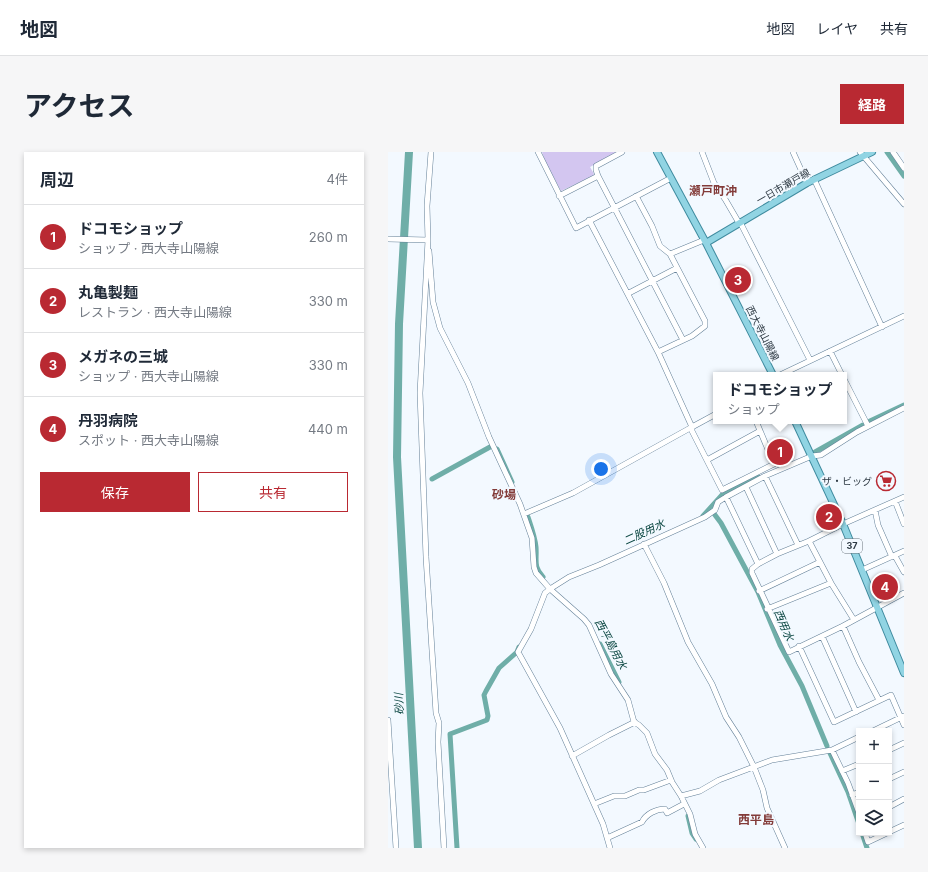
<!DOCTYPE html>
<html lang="ja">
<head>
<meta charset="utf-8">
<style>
	body { margin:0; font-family:Inter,"Noto Sans JP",sans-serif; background:#f6f6f7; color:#1f2937 }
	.controls { position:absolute; right:12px; bottom:12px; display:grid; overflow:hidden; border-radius:0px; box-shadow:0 2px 6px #0003 }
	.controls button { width:36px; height:36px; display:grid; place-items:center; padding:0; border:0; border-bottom:1px solid #e0e1e3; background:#fff; color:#1f2937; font:20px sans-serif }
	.you { position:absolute; left:213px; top:317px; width:14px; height:14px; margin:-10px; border:3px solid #fff; border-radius:50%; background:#1a73e8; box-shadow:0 0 0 6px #1a73e833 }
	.badge { display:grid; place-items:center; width:26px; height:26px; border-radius:50%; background:#b92932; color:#fff; font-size:13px; font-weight:700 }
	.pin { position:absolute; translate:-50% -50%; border:2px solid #fff; box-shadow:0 1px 4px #0006 }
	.popup { position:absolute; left:325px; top:220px; width:134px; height:52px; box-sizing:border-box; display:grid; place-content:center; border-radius:0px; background:#fff; filter:drop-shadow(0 1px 3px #0005); font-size:13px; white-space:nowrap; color:#747a83 }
	.popup b { font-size:15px; color:#1f2937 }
	.popup::after { content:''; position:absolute; left:50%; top:100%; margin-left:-8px; border:8px solid transparent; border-top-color:#fff }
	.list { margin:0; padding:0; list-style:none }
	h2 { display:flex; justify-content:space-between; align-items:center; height:52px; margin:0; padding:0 16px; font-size:17px }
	h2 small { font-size:13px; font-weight:400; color:#747a83 }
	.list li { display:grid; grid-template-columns:26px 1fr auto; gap:12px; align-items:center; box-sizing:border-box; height:64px; padding:0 16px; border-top:1px solid #e0e1e3 }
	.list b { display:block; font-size:15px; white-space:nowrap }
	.list p { margin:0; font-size:13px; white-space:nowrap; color:#747a83 }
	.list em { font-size:13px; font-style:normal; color:#747a83 }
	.actions { display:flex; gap:8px; padding:12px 16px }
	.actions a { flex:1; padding:9px 0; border:1px solid #b92932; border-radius:0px; text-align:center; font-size:14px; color:#b92932 }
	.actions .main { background:#b92932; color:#fff }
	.icon { flex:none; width:22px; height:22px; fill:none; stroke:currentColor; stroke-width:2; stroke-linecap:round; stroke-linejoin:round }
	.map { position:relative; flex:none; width:516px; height:696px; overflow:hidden; border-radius:0px }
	header { display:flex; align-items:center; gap:24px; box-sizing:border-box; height:56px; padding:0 20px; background:#fff; border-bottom:1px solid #e0e1e3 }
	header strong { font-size:19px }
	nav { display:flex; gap:22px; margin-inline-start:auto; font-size:14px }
	.intro { display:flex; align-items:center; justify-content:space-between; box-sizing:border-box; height:96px; padding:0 24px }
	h1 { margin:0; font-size:28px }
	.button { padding:10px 18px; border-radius:0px; background:#b92932; color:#fff; font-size:14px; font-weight:700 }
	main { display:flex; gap:24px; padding:0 24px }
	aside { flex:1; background:#fff; border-radius:0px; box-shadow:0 2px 6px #0003 }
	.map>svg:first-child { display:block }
	.green { fill:#d3c6f0 }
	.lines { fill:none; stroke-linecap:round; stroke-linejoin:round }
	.canal { stroke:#6faea8; stroke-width:5 }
	.river { stroke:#6faea8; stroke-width:8 }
	.minor-casing { stroke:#648098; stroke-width:6 }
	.major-casing { stroke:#3f8b9f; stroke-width:8 }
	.minor { stroke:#fff; stroke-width:5 }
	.major { stroke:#91d4e3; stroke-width:6 }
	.labels { text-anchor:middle; stroke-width:4; stroke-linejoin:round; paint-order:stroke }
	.shield { fill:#f3f9ff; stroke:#68737b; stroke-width:1 }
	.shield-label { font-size:9px; font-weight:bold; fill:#2d3943 }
	.street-label { font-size:10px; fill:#2d3943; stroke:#f3f9ff }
	.poi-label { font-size:10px; fill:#2d3943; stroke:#f3f9ff; text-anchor:end }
	.water-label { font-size:11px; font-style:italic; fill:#0b4742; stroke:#f3f9ff }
	.quarter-label { font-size:12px; font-weight:bold; fill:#833b39; stroke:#f3f9ff }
</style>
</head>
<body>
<header>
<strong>地図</strong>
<nav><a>地図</a><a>レイヤ</a><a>共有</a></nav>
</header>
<div class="intro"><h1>アクセス</h1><a class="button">経路</a></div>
<main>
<aside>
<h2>周辺<small>4件</small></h2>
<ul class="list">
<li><span class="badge">1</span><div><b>ドコモショップ</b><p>ショップ · 西大寺山陽線</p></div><em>260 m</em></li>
<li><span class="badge">2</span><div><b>丸亀製麺</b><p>レストラン · 西大寺山陽線</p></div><em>330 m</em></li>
<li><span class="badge">3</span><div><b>メガネの三城</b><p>ショップ · 西大寺山陽線</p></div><em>330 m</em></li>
<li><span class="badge">4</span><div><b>丹羽病院</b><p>スポット · 西大寺山陽線</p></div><em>440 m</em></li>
</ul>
<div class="actions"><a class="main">保存</a><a>共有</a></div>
</aside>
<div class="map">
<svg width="516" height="696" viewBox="0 0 516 696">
	<rect width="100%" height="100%" fill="#f3f9ff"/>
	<path class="green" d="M154 0H229L202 15 206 22 205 24 173 39 157 9Z"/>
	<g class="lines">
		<path class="canal" d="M499 0 516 24
			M482 269 516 253
			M109 297 124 330
			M427 300 475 273
			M44 327 102 295
			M327 363 333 371 370 440 392 493 414 534 439 594
			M315 364 334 343 371 325
			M140 365C143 374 147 385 148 395 149 409 145 414 155 425
			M212 492 231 530
			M441 599 460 640 471 672
			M300 664 304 681 308 687
			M474 681 479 696
			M69 696 62 582 99 568 100 564 96 543 98 539 111 516 129 500 131 495"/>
		<path class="river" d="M21 0 11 172 9 305 30 696"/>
		<defs>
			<path id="minor" d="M43 0 39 54 40 88 32 241 38 405 48 561 51 571 50 590 56 696
				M150 0 188 76 283 26
				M314 0 326 31 337 47 351 71
				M405 0 419 31
				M472 0 516 52
				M505 0 516 16
				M210 24 295 188
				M426 27 494 175
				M171 44 210 24 208 18V14L234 0
				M248 44 264 74 272 94 282 102 317 169V174L304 184 270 200
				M201 68 270 200 304 275 328 262
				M352 70 422 208
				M0 87 40 88
				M41 99 45 150 52 176 80 231 101 285 132 352 144 386 146 415 148 421 162 437 196 467 201 473 223 522 240 548 246 570 251 573 259 581 267 602 279 618 284 630 293 644 302 662 307 682 315 696
				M282 102 316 88
				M241 141 289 116
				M442 199 454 223
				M392 223 516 164
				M456 227 480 274
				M319 308 372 279
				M377 324 410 393
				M358 335 389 402
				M338 345 370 412
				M516 345 455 372 421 389 389 402 370 412 364 417V421L401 500 455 474 516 441
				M507 349 516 372
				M487 358 490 373 504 405
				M136 362 185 341 304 275V279L334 338 386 312 368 269
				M421 389 443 431 466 468
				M256 392 276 431 300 490 324 532 338 565 351 585 366 615 375 638 379 656 397 696
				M507 404 516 420
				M474 418 516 399
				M371 439 432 410
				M379 457 443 431
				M455 474 471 510 491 548
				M434 484 468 560
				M411 494 446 570 503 543 516 573
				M0 568 8 696
				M485 579 516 564
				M444 598 460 631 471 661
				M501 598 516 591
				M184 604 221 583 247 570
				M454 619 471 612
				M501 627 516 620
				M464 643 471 640
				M293 644 312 639 331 628 384 608 444 598 471 585
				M206 652 226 644H237L251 638H256L283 628
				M501 655 516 647
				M501 680 516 673
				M477 681 480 690 499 681
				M219 686 254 670C258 662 268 657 277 657L279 661 296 652
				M222 696 215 672 172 576 130 500 143 477 157 441 162 437 181 425 211 413 317 365 327 358 330 350 338 345 377 324 424 304 433 303 469 280 516 256"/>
			<path id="major" d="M269 0 318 91 385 223
				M318 91 419 31 484 0
				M407 269 455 372 516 521"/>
		</defs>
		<use href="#minor" class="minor-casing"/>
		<use href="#major" class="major-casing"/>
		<use href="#minor" class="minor"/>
		<use href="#major" class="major"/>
	</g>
	<defs>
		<symbol id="supermarket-ring" viewBox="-11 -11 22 22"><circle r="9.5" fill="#f3f9ff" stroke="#b92932" stroke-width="1.5"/><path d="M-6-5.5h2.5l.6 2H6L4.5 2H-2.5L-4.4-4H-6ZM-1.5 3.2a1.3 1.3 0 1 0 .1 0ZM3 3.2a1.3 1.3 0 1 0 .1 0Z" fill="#b92932"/></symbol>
	</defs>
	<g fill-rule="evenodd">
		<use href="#supermarket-ring" x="487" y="318" width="22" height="22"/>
	</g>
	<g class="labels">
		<rect class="shield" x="454" y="387" width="20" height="14" rx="3"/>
		<g class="shield-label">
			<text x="464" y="397">37</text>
		</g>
		<g class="street-label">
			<text transform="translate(395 34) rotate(-30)" y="4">一日市瀬戸線</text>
			<text transform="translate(375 181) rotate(63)" y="4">西大寺山陽線</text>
		</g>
		<g class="poi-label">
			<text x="484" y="333">ザ・ビッグ</text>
		</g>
		<g class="water-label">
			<text transform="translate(256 380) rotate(-25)" y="4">二股用水</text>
			<text transform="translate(396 473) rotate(66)" y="4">西用水</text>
			<text transform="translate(223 492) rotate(62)" y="4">西平島用水</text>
			<text transform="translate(11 552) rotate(-93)" y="4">砂川</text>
		</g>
		<g class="quarter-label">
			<text x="325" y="43">瀬戸町沖</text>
			<text x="116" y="347">砂場</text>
			<text x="368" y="672">西平島</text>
		</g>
	</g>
</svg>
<div class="controls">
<button>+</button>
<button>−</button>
<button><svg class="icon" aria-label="layers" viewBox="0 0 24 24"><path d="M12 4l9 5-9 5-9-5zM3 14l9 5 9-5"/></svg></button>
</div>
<div class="you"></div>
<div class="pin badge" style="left:392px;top:300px">1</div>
<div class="popup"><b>ドコモショップ</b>ショップ</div>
<div class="pin badge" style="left:441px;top:365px">2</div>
<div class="pin badge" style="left:350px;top:128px">3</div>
<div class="pin badge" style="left:497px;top:435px">4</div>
</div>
</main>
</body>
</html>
